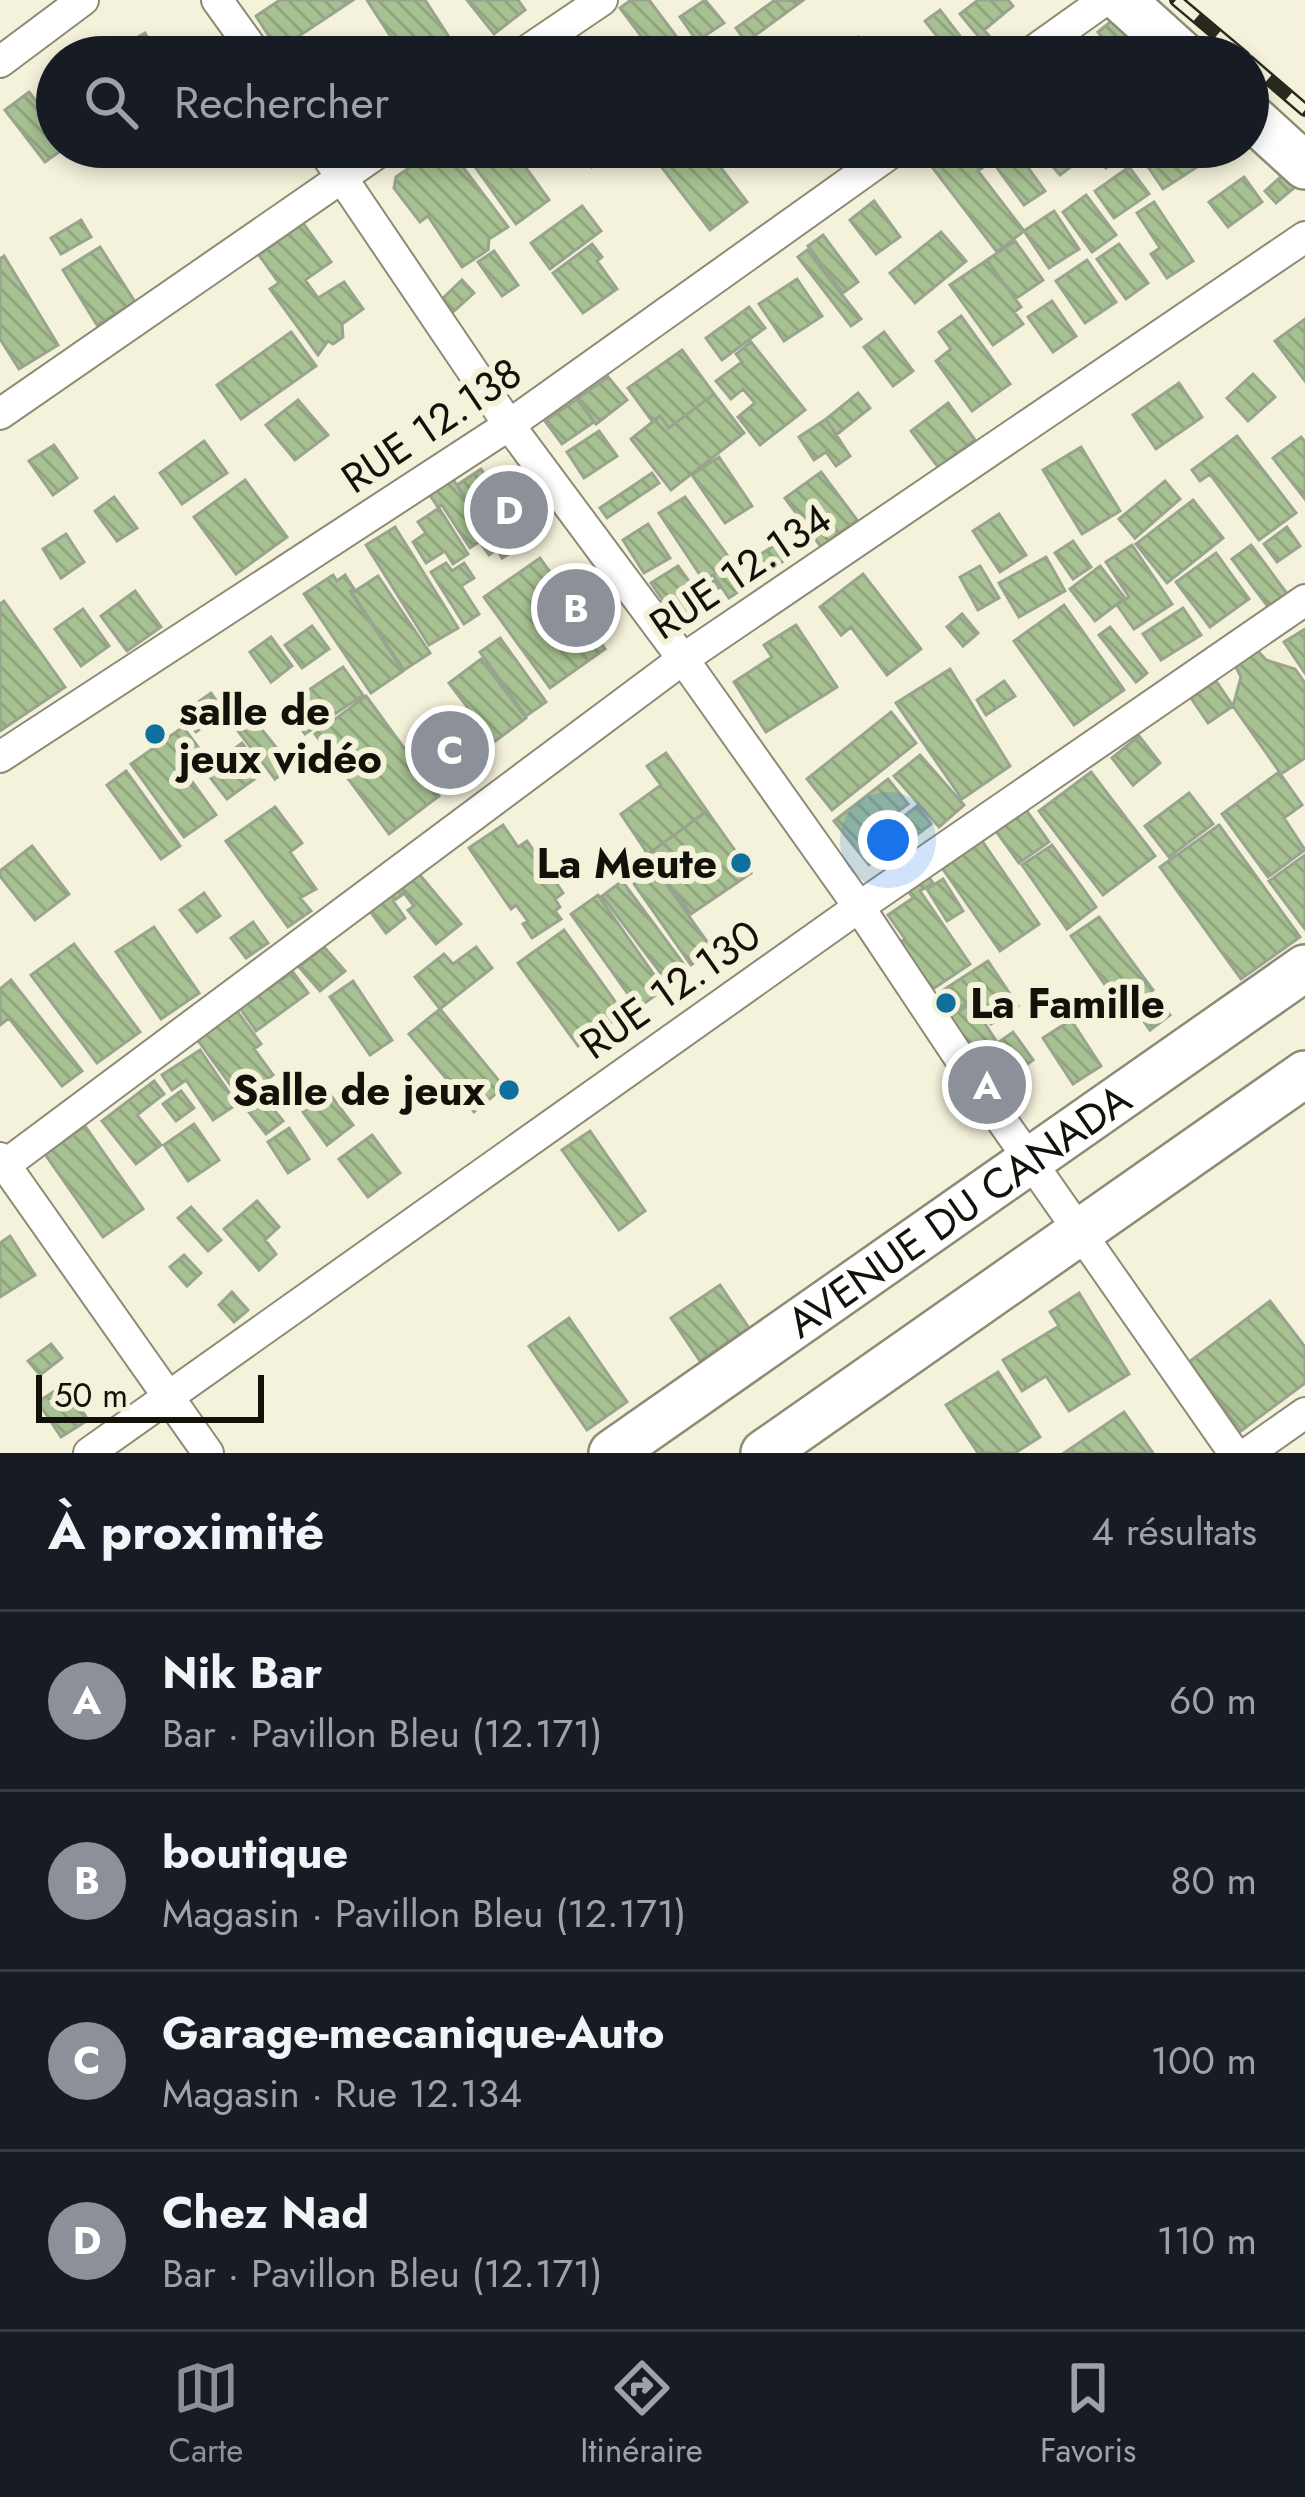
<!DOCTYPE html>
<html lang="fr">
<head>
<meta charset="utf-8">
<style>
	body { margin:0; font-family:Jost,sans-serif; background:#20242c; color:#f1f3f6 }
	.scale { position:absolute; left:36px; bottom:30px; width:228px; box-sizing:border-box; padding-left:12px; border:6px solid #13120a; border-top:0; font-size:33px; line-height:42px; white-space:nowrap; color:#13120a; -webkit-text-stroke:9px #f4f2da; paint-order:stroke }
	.you { position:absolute; left:888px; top:840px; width:42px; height:42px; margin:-30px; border:9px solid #fff; border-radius:50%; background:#1a73e8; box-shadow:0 0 0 18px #1a73e833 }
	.badge { display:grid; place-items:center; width:78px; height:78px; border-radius:50%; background:#8c9099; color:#fff; font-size:39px; font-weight:700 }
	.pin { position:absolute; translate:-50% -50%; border:6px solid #fff; box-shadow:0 3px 12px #0006 }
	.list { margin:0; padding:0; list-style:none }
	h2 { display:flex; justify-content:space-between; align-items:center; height:156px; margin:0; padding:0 48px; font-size:51px }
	h2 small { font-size:39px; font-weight:400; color:#9ea1a6 }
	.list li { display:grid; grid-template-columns:78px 1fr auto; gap:36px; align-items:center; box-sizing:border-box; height:180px; padding:0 48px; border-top:3px solid #363941 }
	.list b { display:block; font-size:45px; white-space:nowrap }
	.list p { margin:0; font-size:39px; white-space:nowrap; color:#9ea1a6 }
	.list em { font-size:39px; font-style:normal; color:#9ea1a6 }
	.icon { flex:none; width:66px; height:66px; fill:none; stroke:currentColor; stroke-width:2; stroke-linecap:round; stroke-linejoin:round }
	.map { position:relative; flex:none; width:1305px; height:1453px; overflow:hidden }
	.search { position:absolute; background:#171b24; box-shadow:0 6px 18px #0003; left:36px; right:36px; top:36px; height:132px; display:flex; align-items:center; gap:30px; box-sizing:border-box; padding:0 42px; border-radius:66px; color:#9ea1a6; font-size:45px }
	.sheet { height:876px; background:#171b24 }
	nav { display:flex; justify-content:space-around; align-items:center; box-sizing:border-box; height:168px; border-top:3px solid #363941; background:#171b24; font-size:33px; color:#9ea1a6 }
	nav a { display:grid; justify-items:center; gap:6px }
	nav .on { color:#8c9099 }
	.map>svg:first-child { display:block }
	.building { fill:url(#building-back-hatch); stroke:#99a48f; stroke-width:3 }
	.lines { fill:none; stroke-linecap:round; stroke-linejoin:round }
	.minor-casing { stroke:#8d8b75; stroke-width:34 }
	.secondary-casing { stroke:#8d8b75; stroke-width:50 }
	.minor { stroke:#fff; stroke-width:30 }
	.secondary { stroke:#fff; stroke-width:45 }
	.rail-casing { stroke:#2a291f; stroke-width:14 }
	.rail { stroke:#f4f2da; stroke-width:9; stroke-dasharray:27; stroke-linecap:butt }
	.poi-dot { fill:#0f709e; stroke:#f4f2da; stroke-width:4.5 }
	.labels { text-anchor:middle; stroke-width:12; stroke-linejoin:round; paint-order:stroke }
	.street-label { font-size:42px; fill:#13120a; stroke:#f4f2da }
	.poi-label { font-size:42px; font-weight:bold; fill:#13120a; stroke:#f4f2da; text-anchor:start }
</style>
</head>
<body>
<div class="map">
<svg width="1305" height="1453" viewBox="0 0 1305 1453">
	<defs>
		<pattern id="building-back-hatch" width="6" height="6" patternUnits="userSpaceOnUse" patternTransform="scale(3)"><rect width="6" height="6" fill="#a8c192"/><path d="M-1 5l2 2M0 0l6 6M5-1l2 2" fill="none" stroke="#90a57d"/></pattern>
	</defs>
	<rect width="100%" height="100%" fill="#f4f2da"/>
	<path class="building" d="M280 0H353L278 50 256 16Z
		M367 0H425L462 57H404Z
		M467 0H518L525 10 494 34Z
		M631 0H649L679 40 656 56 620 8Z
		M705 0 724 23 697 41 680 17Z
		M775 0 802 1 746 42 736 28Z
		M978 0H1008L1013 6 984 30 990 37 984 43 960 14Z
		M1126 9 1166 57H1071L1091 41 1097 47 1104 40 1098 32Z
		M940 10 966 44 952 55 925 21Z
		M145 33 159 57H103Z
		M858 37 872 57H835L833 55Z
		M29 92 57 129V147H66L45 162 5 110Z
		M441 147H448L508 227 489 239 488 250 462 267 428 216 420 222 394 188 396 177 409 168V163Z
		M461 147H511L549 200 516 224Z
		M579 147H622L592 167Z
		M676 147H705L747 202 710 230 657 161Z
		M941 147H1011L978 171 1024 231 997 252 926 159Z
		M1013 147 1045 191 1024 205 992 161Z
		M1036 147H1071L1081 159 1060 175Z
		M1091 147H1129L1131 151 1106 168Z
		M1159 147H1208L1214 156 1163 189 1142 158Z
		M1129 167 1149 194 1114 218 1095 191Z
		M1284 174 1295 187 1276 203 1265 191Z
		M1244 177 1262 202 1228 227 1209 202Z
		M1086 195 1116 235 1092 252 1063 212Z
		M874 201 900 237 876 254 850 220Z
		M1154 202 1193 261 1167 278 1151 254 1160 248 1137 213Z
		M582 206 601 231 550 269 531 243Z
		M1054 211 1079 249 1049 268 1024 231Z
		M81 220 91 237 61 254 51 238Z
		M303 223 331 262 305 280 318 298 344 282 363 309 342 324 343 337 333 344 328 341 318 355 270 289 279 283 259 255Z
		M941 232 966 261 915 303 890 273Z
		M823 235 858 282 843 293 808 246Z
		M1015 241 1043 280 1015 299 987 260Z
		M592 244 602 257 597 261 617 289 583 313 553 273Z
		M1119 244 1148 283 1126 299 1097 259Z
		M100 247 135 302 97 325 63 270Z
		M807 250 861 319 851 326 798 257Z
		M494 251 518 285 502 296 478 262Z
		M4 256 58 345 19 369 0 339V259Z
		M987 260 1021 307 1014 312 1023 324 993 345 950 285Z
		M1087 260 1116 302 1085 323 1056 281Z
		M797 279 822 316 784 341 759 304Z
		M462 280 474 293 453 312 441 300Z
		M1052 301 1076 336 1053 352 1028 317Z
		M749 307 765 328 722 360 706 338Z
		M961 316 1010 384 972 411 936 361 951 349 939 332Z
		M1305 319V381L1275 341Z
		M291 332 316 366 241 419 217 385Z
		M884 332 913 371 893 386 864 347Z
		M751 342 805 410 760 445 738 417 755 403 743 389 731 399 716 381 742 362 736 354Z
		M682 350 714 394 669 428 660 416 652 421 628 388Z
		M1253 374 1275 397 1248 421 1227 398Z
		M608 377 627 400 596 424 578 398Z
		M1179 383 1202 417 1156 449 1133 415Z
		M858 393 870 408 836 435 826 419Z
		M714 394 744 433 671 490 631 439 660 416 669 428Z
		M577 399 594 422 562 444 545 421Z
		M298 400 328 435 295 460 266 425Z
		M948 403 975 440 938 467 911 431Z
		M826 419 850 456 836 466 826 452 814 460 799 437Z
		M599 431 617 456 584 478 567 452Z
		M1237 436 1296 513 1259 540 1210 474 1200 481 1192 470Z
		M1301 437 1305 442V499L1273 458Z
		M204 441 227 473 182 504 160 473Z
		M54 445 77 478 53 495 29 461Z
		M1081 447 1120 511 1082 534 1043 470Z
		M719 457 752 506 725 523 692 475Z
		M481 469 530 540 502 558 497 549 489 555 479 541 489 535 457 485Z
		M821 472 857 520 821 547 785 498Z
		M652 473 659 483 607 518 600 508Z
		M451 476 489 535 470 548 442 505 438 507 427 491Z
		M245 480 287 537 236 574 194 517Z
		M1165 481 1180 499 1135 538 1119 519Z
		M114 497 137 528 117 541 95 511Z
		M685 497 732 562 704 581 659 513Z
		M1193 500 1223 538 1167 583 1136 544Z
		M439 508 468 554 453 564 445 551 426 563 413 542 426 533 418 522Z
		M999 514 1026 555 1000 572 973 531Z
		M648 524 670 558 644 573 623 540Z
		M395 527 458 628 429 645 366 545Z
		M1287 527 1300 546 1277 562 1264 544Z
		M66 534 84 562 61 578 43 549Z
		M781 541 791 556 765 573 755 558Z
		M1073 541 1091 567 1073 579 1055 553Z
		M1132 545 1172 604 1134 629 1117 605 1129 597 1106 562Z
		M1251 545 1291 599 1272 612 1232 559Z
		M1216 553 1249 599 1210 627 1176 582Z
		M1046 557 1065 591 1019 617 999 583Z
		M540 558 605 649 550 688 484 597Z
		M732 562 747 586 729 598 713 575Z
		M446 563 452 571 464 563 474 578 461 586 479 614 464 624 431 572Z
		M678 566 691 584 686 588 691 596 715 580 720 587 675 618 651 583Z
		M980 566 999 598 978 610 960 577Z
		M1100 566 1125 598 1095 621 1070 589Z
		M863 574 921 649 887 675 851 627 841 635 820 607Z
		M333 575 337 581 345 575 354 589 350 591 403 671 371 693 304 594Z
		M378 576 430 653 404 670 352 593Z
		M135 591 161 627 127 651 101 616Z
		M4 601 65 687 0 731V604Z
		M1064 605 1124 690 1074 725 1014 641Z
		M1183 608 1201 635 1161 660 1143 634Z
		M83 609 109 646 81 666 55 629Z
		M962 614 978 633 963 646 947 627Z
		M796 625 837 687 766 732 734 682 772 657 764 645Z
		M312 626 329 649 302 668 285 645Z
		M1110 627 1147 673 1136 682 1099 635Z
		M1305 629V673L1284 642Z
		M271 637 292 666 271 682 250 652Z
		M500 638 546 702 526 716 480 652Z
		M1257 650 1266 660 1295 669 1305 683V758L1281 774 1233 706 1241 677 1235 665Z
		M481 659 526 718 494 742 449 683Z
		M343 667 363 695 305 734 285 706Z
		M950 669 1010 766 962 799 896 703Z
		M1004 681 1015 696 986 715 977 700Z
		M1216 681 1233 706 1208 723 1191 698Z
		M211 693 224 712 196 732 182 713Z
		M366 696 439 796 389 834 315 734Z
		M243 706 291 766 275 779 228 718Z
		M891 712 916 743 832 810 807 779Z
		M183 727 201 751 181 766 216 815 184 837 131 764Z
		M1139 736 1160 763 1133 785 1112 758Z
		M242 743 264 772 227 799 205 771Z
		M666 753 707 811 648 854 621 814 661 785 647 766Z
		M920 755 964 805 939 827 894 776Z
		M126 771 180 846 161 859 107 785Z
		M1091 772 1155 856 1103 895 1039 811Z
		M1279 772 1302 805 1284 818 1305 850 1268 877 1222 814Z
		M888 779 908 804 888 819 903 838 869 865 834 821Z
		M1189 793 1213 824 1169 857 1145 826Z
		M917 806 931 824 913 838 899 820Z
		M275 807 302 843 290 852 316 889 300 898 311 911 288 927 226 841Z
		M1026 810 1049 842 1019 863 996 831Z
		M707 811 751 873 691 914 648 854Z
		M503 825 518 847 527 841 563 893 555 899 560 907 555 911 561 919 532 938 523 924 528 921 516 905 511 909 469 848Z
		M1219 825 1300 937 1241 979 1160 867Z
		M978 835 1039 924 1000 951 938 862Z
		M1052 845 1096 907 1067 929 1022 865Z
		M32 846 69 894 35 920 0 876V871Z
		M644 853 713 950 691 965 623 868Z
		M1305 855V929L1269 881Z
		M925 872 933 883 920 891 970 964 921 997 889 950 905 939 888 915 913 898 905 886Z
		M419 874 461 924 436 944 408 910 414 906 401 889Z
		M943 879 963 911 947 921 927 889Z
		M622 881 688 970 669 984 602 896Z
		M398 891 402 895 393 901 405 918 386 933 370 911Z
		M204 893 220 916 197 932 180 910Z
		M598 895 664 989 638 1008 571 914Z
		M1099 917 1153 990 1124 1012 1071 936Z
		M253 922 268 943 246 958 231 938Z
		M154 927 199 993 161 1019 116 952Z
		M564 930 624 1014 578 1046 518 963Z
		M74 944 140 1032 97 1063 31 975Z
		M324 947 345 971 320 991 299 967Z
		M476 947 492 968 440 1009 415 977 444 954 453 964Z
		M988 961 1018 1006 991 1024 974 998 944 1018 931 998Z
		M293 972 308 993 256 1031 240 1008Z
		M11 980 82 1071 62 1086 9 1018 0 1025V989Z
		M353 981 392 1040 370 1055 330 997Z
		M1158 998 1170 1015 1150 1030 1138 1013Z
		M972 1003 996 1041 963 1061 940 1023Z
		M440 1009 504 1087 474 1112 409 1034Z
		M237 1011 261 1044 254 1049 273 1075 240 1098 197 1039Z
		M1071 1020 1101 1066 1073 1084 1043 1038Z
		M1013 1032 1033 1060 1011 1076 994 1054 1003 1047 999 1042Z
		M200 1050 237 1104 213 1120 186 1080 172 1090 162 1075Z
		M154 1081 164 1094 137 1115 161 1145 136 1164 102 1121Z
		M181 1091 194 1108 176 1121 163 1104Z
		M329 1093 353 1125 327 1145 303 1112Z
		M266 1100 283 1121 266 1134 249 1112Z
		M194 1124 219 1160 188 1181 164 1145Z
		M85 1126 143 1209 103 1237 45 1154Z
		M289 1128 309 1159 288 1173 268 1142Z
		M590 1131 645 1211 619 1230 562 1150Z
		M372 1135 400 1173 368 1197 339 1159Z
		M257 1201 279 1227 265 1240 276 1254 259 1270 224 1229Z
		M191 1207 221 1240 208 1251 178 1218Z
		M10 1236 35 1275 0 1297V1243Z
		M184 1255 201 1273 187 1286 170 1267Z
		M720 1285 749 1328 700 1361 671 1318Z
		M232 1292 248 1310 234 1322 219 1305Z
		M1079 1293 1129 1374 1069 1411 1046 1376 1022 1391 1003 1360 1059 1326 1050 1312Z
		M1270 1301 1305 1347V1383L1241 1431 1189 1362Z
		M569 1318 627 1402 587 1430 529 1346Z
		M51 1344 62 1358 40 1375 28 1361Z
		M998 1372 1040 1437 1015 1453H978L946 1405Z
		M65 1384 88 1420 61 1437 38 1402Z
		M1124 1412 1153 1453H1064Z"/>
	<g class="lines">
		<defs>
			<path id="minor" d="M217 0 258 57
				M518 57 602 0
				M1025 57 1105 0
				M0 62 83 0
				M321 147 509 425 683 659 859 907 989 1102 1234 1453
				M0 414 386 147
				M0 757 509 425 899 147
				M0 1158 208 1453
				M5 1165 683 659 1305 237
				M89 1453 859 907 1305 600
				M1248 1453 1305 1413"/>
			<g id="secondary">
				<path d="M1122 0 1185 57"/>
				<path d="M1248 114 1305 166"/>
				<path id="s1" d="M612 1453 1305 968"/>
				<path d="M764 1453 1305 1074"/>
			</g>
		</defs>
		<use href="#minor" class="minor-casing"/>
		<use href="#secondary" class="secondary-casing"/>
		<use href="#minor" class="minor"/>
		<use href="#secondary" class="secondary"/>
		<defs>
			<path id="rail" d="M1176 0 1244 57
				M1248 61 1305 110"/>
		</defs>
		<use href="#rail" class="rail-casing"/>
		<use href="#rail" class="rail"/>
	</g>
	<g class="poi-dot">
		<circle cx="155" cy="734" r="12"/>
		<circle cx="741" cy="863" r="12"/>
		<circle cx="946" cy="1003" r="12"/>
		<circle cx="509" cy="1090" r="12"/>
	</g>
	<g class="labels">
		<g class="street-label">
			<text transform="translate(431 425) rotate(-34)" y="15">RUE 12.138</text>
			<text transform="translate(740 571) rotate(-34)" y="15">RUE 12.134</text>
			<text transform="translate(670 989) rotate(-35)" y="15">RUE 12.130</text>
			<text dy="15" stroke="none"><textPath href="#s1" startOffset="423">AVENUE DU CANADA</textPath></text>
		</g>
		<g class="poi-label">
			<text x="179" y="725">salle de<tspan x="179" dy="48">jeux vidéo</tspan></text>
			<text x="717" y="878" text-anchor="end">La Meute</text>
			<text x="970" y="1018">La Famille</text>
			<text x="485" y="1105" text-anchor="end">Salle de jeux</text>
		</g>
	</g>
</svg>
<div class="scale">50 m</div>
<div class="you"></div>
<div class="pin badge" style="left:987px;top:1085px">A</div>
<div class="pin badge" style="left:576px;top:608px">B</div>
<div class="pin badge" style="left:450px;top:750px">C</div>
<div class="pin badge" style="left:509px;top:510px">D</div>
<div class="search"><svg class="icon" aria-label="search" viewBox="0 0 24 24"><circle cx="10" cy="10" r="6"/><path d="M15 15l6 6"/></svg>Rechercher</div>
</div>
<section class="sheet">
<h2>À proximité<small>4 résultats</small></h2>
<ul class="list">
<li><span class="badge">A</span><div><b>Nik Bar</b><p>Bar · Pavillon Bleu (12.171)</p></div><em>60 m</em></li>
<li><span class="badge">B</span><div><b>boutique</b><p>Magasin · Pavillon Bleu (12.171)</p></div><em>80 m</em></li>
<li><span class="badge">C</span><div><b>Garage-mecanique-Auto</b><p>Magasin · Rue 12.134</p></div><em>100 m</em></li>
<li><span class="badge">D</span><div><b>Chez Nad</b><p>Bar · Pavillon Bleu (12.171)</p></div><em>110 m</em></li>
</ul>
</section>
<nav>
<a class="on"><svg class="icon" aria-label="map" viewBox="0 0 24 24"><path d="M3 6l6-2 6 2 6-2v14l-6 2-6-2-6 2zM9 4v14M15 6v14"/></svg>Carte</a>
<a><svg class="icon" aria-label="directions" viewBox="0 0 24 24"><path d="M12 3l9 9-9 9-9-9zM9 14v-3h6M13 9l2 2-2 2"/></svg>Itinéraire</a>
<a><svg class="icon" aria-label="saved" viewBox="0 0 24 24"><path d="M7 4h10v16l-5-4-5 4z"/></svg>Favoris</a>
</nav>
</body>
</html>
